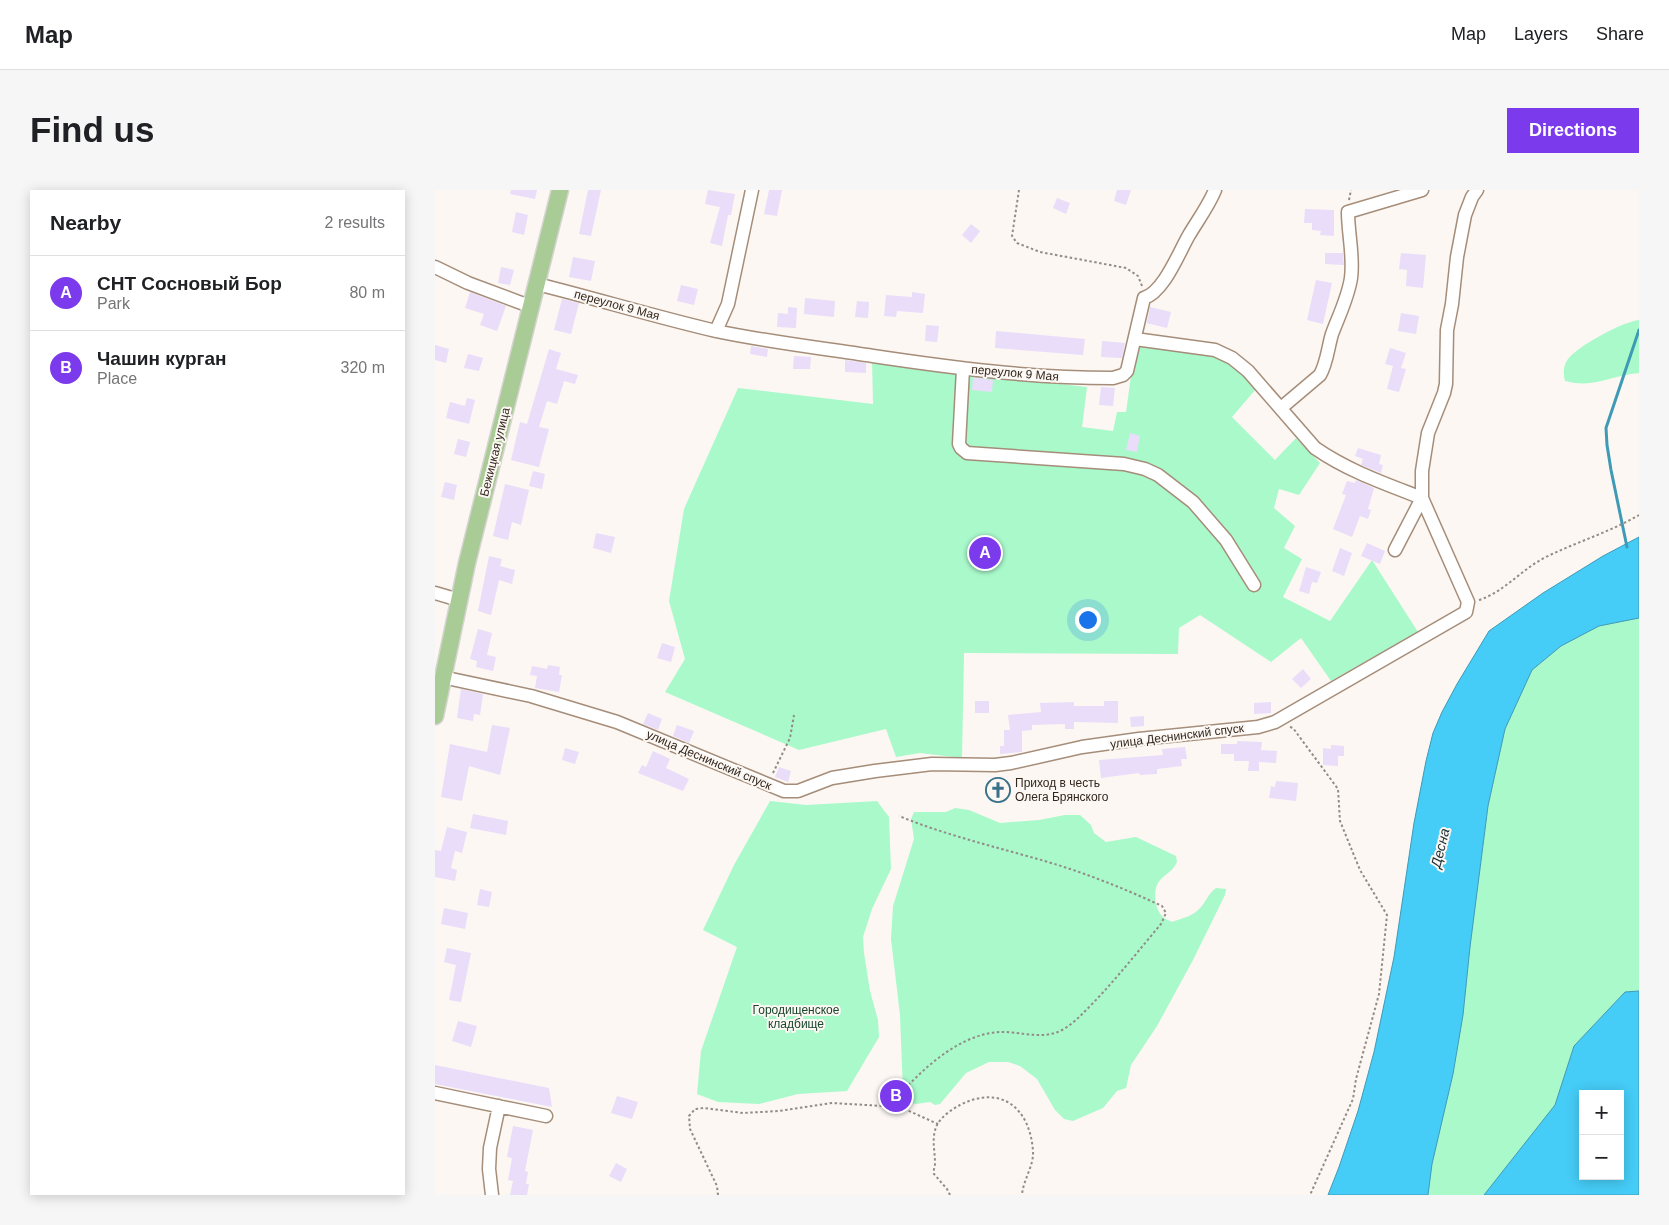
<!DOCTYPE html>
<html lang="en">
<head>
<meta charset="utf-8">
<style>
	body { margin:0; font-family:Helvetica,sans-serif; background:#f6f6f6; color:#202124 }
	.controls { position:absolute; right:15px; bottom:15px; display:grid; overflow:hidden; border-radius:0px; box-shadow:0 2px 12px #0003 }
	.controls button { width:45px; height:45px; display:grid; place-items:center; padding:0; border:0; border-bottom:1px solid #e0e0e0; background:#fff; color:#202124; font:25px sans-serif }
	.you { position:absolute; left:652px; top:429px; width:18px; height:18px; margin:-12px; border:4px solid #fff; border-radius:50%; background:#1a73e8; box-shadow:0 0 0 8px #1a73e833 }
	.badge { display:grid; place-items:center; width:32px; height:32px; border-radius:50%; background:#7c3aed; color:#fff; font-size:16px; font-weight:700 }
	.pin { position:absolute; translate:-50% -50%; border:2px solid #fff; box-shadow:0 1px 5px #0006 }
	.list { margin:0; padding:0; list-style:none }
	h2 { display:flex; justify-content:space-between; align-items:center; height:65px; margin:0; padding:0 20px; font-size:21px }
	h2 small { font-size:16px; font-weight:400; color:#757577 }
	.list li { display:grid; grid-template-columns:32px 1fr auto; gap:15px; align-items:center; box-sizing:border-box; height:75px; padding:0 20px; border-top:1px solid #e0e0e0 }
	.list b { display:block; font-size:19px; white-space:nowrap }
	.list p { margin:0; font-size:16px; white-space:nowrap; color:#757577 }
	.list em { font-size:16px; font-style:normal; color:#757577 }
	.map { position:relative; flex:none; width:1204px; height:1005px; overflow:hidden; border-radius:0px }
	header { display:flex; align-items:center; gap:30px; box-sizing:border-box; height:70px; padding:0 25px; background:#fff; border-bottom:1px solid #e0e0e0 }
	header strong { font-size:24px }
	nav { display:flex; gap:28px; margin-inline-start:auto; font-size:18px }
	.intro { display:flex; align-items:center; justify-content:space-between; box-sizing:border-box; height:120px; padding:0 30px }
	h1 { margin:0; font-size:35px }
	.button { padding:12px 22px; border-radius:0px; background:#7c3aed; color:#fff; font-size:18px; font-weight:700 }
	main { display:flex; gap:30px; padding:0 30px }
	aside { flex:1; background:#fff; border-radius:0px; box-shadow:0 2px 12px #0003 }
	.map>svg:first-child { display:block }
	.green { fill:#a9f9cb }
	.water { fill:#45ccf7; stroke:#3f9ab6; fill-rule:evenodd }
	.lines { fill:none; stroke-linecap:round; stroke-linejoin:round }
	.stream { stroke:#3f9ab6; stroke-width:3 }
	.building { fill:#e9ddfa }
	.minor-casing { stroke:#a58d79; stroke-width:15 }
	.major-casing { stroke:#d6d4d2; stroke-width:19 }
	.path { stroke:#938b85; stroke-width:2; stroke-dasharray:2.5 2.5; stroke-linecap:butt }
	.minor { stroke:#fff; stroke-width:12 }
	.major { stroke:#a9cb95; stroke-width:16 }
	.labels { text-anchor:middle; stroke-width:4; stroke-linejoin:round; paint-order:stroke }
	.street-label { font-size:12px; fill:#31271f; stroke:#fcf7f2 }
	.poi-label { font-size:12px; fill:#31271f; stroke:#fcf7f2; text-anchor:start }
	.park-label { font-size:12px; fill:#19462f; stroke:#fcf7f2 }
	.water-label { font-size:14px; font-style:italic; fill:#182e36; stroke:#fcf7f2 }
</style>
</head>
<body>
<header>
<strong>Map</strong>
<nav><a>Map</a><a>Layers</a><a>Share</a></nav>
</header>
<div class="intro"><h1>Find us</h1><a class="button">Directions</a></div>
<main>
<aside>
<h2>Nearby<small>2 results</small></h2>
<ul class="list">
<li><span class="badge">A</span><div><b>СНТ Сосновый Бор</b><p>Park</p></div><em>80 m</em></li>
<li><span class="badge">B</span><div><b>Чашин курган</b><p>Place</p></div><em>320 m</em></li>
</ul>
</aside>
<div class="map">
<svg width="1204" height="1005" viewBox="0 0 1204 1005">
	<rect width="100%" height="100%" fill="#fcf7f2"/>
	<path class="green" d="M1204 130V183C1176 185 1160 199 1130 191 1128 184 1128 176 1133 169 1143 156 1187 132 1204 130Z
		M704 155 776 164 796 174 821 199 797 227 840 270 861 248 885 273 864 305 844 299 839 318 860 336 849 358 867 369 848 407 895 431 937 370 983 442 896 491 866 448 836 472 765 425 744 438 743 464 529 463 527 568 485 563 461 567 451 539 364 560 230 502 250 469 234 411 249 319 303 198 438 214 437 169 573 188 652 197 647 237 678 241 682 222H691L696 186Z
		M1204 428V801L1190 802 1139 856 1120 915 1049 1005H993L997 974 1018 884 1028 825 1035 757 1053 616 1070 539 1097 480 1126 456 1164 436Z
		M335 611 371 615 442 611 454 627 456 679 437 719 428 747 429 763 435 801 443 830 444 847 412 901 363 904 324 914 283 912 262 904 266 861 302 757 268 740 299 675Z
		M520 618 534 620 565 633 604 630 630 625H645L656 635 659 643 671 652 701 647 741 666 742 672C738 681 733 682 726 689 717 698 719 717 727 726 729 729 734 730 737 732 748 728 759 726 766 717 772 710 773 704 781 698L791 699 790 705 758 770 722 836 696 875 691 898 682 901 668 918 638 931 629 929 620 920 602 889 585 876 573 872H554L531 883 505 914 500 915 495 912 481 914 471 912 468 901 465 825 456 749 458 716 479 649 476 629 479 622H511Z"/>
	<path class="water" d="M1204 347V428L1164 436 1126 456 1097 480 1070 539 1053 616 1035 757 1028 825 1018 884 997 974 993 1005H893L904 977 923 921 939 862 959 767 979 633 991 571 998 543 1007 522 1022 494 1054 441 1108 403 1168 366Z
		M1204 801V1005H1049L1120 915 1139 856 1190 802ZM1148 904H1185V986H1148Z"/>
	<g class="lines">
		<path class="stream" d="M1192 357 1176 280 1172 255 1171 238 1204 140"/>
	</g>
	<path class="building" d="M76 0H102L100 9 75 4Z
		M153 0H166L156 46 144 44Z
		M273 0 300 4 296 25H293L287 56 275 53 285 17 270 14Z
		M334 0H347L342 26 329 24Z
		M682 0H696L691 15 679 11Z
		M622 8 635 13 631 24 618 18Z
		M870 19 899 20V46L885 45 886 41 877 40V33H869Z
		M81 22 93 25 89 45 77 42Z
		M536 34 545 41 536 53 527 45Z
		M890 63H908L909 75 890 74Z
		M966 63 991 65 988 98 971 96 972 80 964 79Z
		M138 67 160 71 156 91 134 87Z
		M66 77 79 80 75 95 63 93Z
		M881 90 897 93 888 134 872 130Z
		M246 95 263 99 259 115 242 111Z
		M35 102 71 116 62 141 45 135 49 124 30 118Z
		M477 102 490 104 488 123 462 121 461 127 449 126 451 105 477 107Z
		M370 108 400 111 399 127 369 124Z
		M127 109 144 113 136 144 119 140Z
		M422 111 434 112 433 128 420 127Z
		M353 117 362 118 361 138 342 137 343 123 353 124Z
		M715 117 736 122 732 138 712 133Z
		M966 123 984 126 981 144 963 141Z
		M491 135 504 136 502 152 490 151Z
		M561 141 650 149 648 165 560 158Z
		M667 151 690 153 687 168 666 167Z
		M0 155 14 159 11 173 0 170Z
		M316 156 333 159 332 167 315 164Z
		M955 158 971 163 966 178 971 179 964 202 952 199 958 176 950 174Z
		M114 159 126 163 121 179 143 185 140 194 129 191 122 214 112 211 104 237 114 239 104 277 76 270 85 232 92 234Z
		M33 164 48 168 44 181 29 178Z
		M359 166 376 167 375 179H358Z
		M410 170 431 173V183L410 182Z
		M538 187 558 190 557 202 537 200Z
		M666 197 680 198 678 216 664 215Z
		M32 208 40 210 34 234 11 228 15 212 30 216Z
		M695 243 705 246 702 262 691 260Z
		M23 249 35 252 31 267 19 264Z
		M923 258 946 265 944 274 948 275 946 283 926 275 928 269 920 266Z
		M98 281 110 284 107 299 94 296Z
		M921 290 939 298 933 319 936 320 933 329 925 326 917 347 898 339 911 305 907 304 912 291 920 293Z
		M10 292 22 295 19 310 6 307Z
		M70 294 94 300 86 335 77 332 73 350 58 346Z
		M161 343 180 347 176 363 158 358Z
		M932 353 950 361 945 374 926 366Z
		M905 358 917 363 909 386 897 381Z
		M54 366 67 369 65 376 80 380 77 394 64 390 56 425 43 421Z
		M871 377 886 382 882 393 877 392 874 404 864 401Z
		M43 439 57 443 52 465 61 467 58 481 41 477 42 471 35 469Z
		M227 453 240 457 236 472 222 468Z
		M113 475 125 477 124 485H127L124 502 100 498 102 486 95 485 97 476 112 479Z
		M868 479 876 489 866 498 857 489Z
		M26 499 48 504 45 525 39 524 38 531 22 528Z
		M540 511H554V523H540Z
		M669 511H683V533L639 532V539H630V534L597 535V540L587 541V562L565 564V556H569V540H575L573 525 606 522 605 513 639 512V516H669Z
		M836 512V523L819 524V513Z
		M213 523 227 529 223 540 208 534Z
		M709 526V536L696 537 695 527Z
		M57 535 75 538 65 585 34 576 27 611 6 607 15 554 52 562Z
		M242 535 259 541 254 553 238 546Z
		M802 551 827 552 826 560 842 561 841 573 824 572V581H813L814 571H799V564H786V554H802Z
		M896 555 909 556V566H903V576L888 575V558L896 559Z
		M750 557 752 569H746L747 576 722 579V584L705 585 704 583 666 588 664 570 728 565 727 559Z
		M130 558 144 562 140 574 127 570Z
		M218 561 235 569 231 578 254 589 248 601 203 583 207 575 211 577Z
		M344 577 356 581 353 592 340 587Z
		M841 591 863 593 861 611 834 608 836 596 840 597Z
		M38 624 73 631 71 645 35 638Z
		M12 637 32 642 27 663 20 661 16 678 22 680 20 691 0 687V660L6 661Z
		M45 699 57 702 54 717 42 715Z
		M9 718 33 723 30 739 6 734Z
		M12 758 36 763 26 812 14 810 21 775 9 772Z
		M23 831 42 836 36 857 17 851Z
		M0 875 114 898 117 917 0 894Z
		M182 906 203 912 197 929 176 923Z
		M78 936 98 940 90 981 93 982 91 994H94L92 1005H75L78 991 73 990 77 968 72 967Z
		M181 973 192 979 186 992 174 986Z"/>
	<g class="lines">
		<defs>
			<path id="minor" d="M0 77 33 93 97 117
				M102 94C162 109 221 127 281 141 333 152 386 158 438 166 518 178 597 188 678 188L688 185 692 181 709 108C729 102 744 62 754 45 763 30 774 15 780 0
				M281 141 293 114 317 0
				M700 149 780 160 797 168 813 181 880 258C913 281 951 294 987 308
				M528 179 524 254 526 258 532 263 689 274 710 279 723 285 758 312 791 350 819 395
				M846 218 885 185C892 173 893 157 897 144 904 125 913 108 916 88 919 66 913 44 913 22L987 0
				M960 360 987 308
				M0 403 24 410
				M7 487 96 506 182 532 349 601H363L397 588 440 581 497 574 560 575 576 573 647 557 704 549 823 537 840 532 1031 422 1033 412 987 308V281L993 243 1009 203 1011 194 1012 140 1017 114 1022 67 1030 25 1037 7 1042 0
				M0 903 111 926
				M57 1005 54 979 55 958 64 916"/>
			<path id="major" d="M0 526 32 373 125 0"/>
		</defs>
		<use href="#minor" class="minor-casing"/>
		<use href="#major" class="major-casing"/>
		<path class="path" d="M584 0 577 46 582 53 605 62 691 78 703 86 707 96
			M914 10 916 0
			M1044 410C1069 402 1086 380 1109 368 1141 352 1173 343 1204 325
			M855 537 858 538 903 599 905 631 925 680 952 725 944 804 921 889 918 909 875 1005
			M338 583 355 548 359 525
			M453 917C481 886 519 845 564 842 584 841 606 850 625 841 639 834 648 823 659 812 683 787 704 760 726 734L731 723 727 716C686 697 643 680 599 668 553 655 508 644 464 626
			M283 1005 282 996 255 939 254 926 260 919 269 918 308 923 344 921 397 913 465 917 503 934
			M515 1005 512 999 499 984C498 980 500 977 500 973 500 960 496 948 502 935 506 927 517 919 525 915 566 894 595 918 598 961 599 976 588 990 587 1005"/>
		<use href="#minor" class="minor"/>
		<use href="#major" class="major"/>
	</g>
	<defs>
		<symbol id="church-ring" viewBox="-11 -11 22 22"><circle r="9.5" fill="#fcf7f2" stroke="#39718b" stroke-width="1.5"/><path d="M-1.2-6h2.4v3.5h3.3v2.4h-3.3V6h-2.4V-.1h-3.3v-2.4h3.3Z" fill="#39718b"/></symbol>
	</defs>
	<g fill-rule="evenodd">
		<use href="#church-ring" x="549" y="586" width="28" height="28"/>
	</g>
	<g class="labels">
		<g class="street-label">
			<text transform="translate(182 115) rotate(15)" y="4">переулок 9 Мая</text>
			<text transform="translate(580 183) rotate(5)" y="4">переулок 9 Мая</text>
			<text transform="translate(60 262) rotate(-76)" y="4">Бежицкая улица</text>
			<text transform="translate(742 546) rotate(-7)" y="4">улица Деснинский спуск</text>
			<text transform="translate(274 570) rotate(23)" y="4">улица Деснинский спуск</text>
		</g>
		<g class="poi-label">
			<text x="580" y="597">Приход в честь<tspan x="580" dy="14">Олега Брянского</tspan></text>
		</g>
		<g class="park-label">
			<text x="361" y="824">Городищенское<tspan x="361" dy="14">кладбище</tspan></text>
		</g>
		<g class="water-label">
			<text transform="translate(1005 658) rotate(-76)" y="5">Десна</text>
		</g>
	</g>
</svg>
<div class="controls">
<button>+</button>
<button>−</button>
</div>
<div class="you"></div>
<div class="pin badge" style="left:550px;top:363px">A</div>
<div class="pin badge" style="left:461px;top:906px">B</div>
</div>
</main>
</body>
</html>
